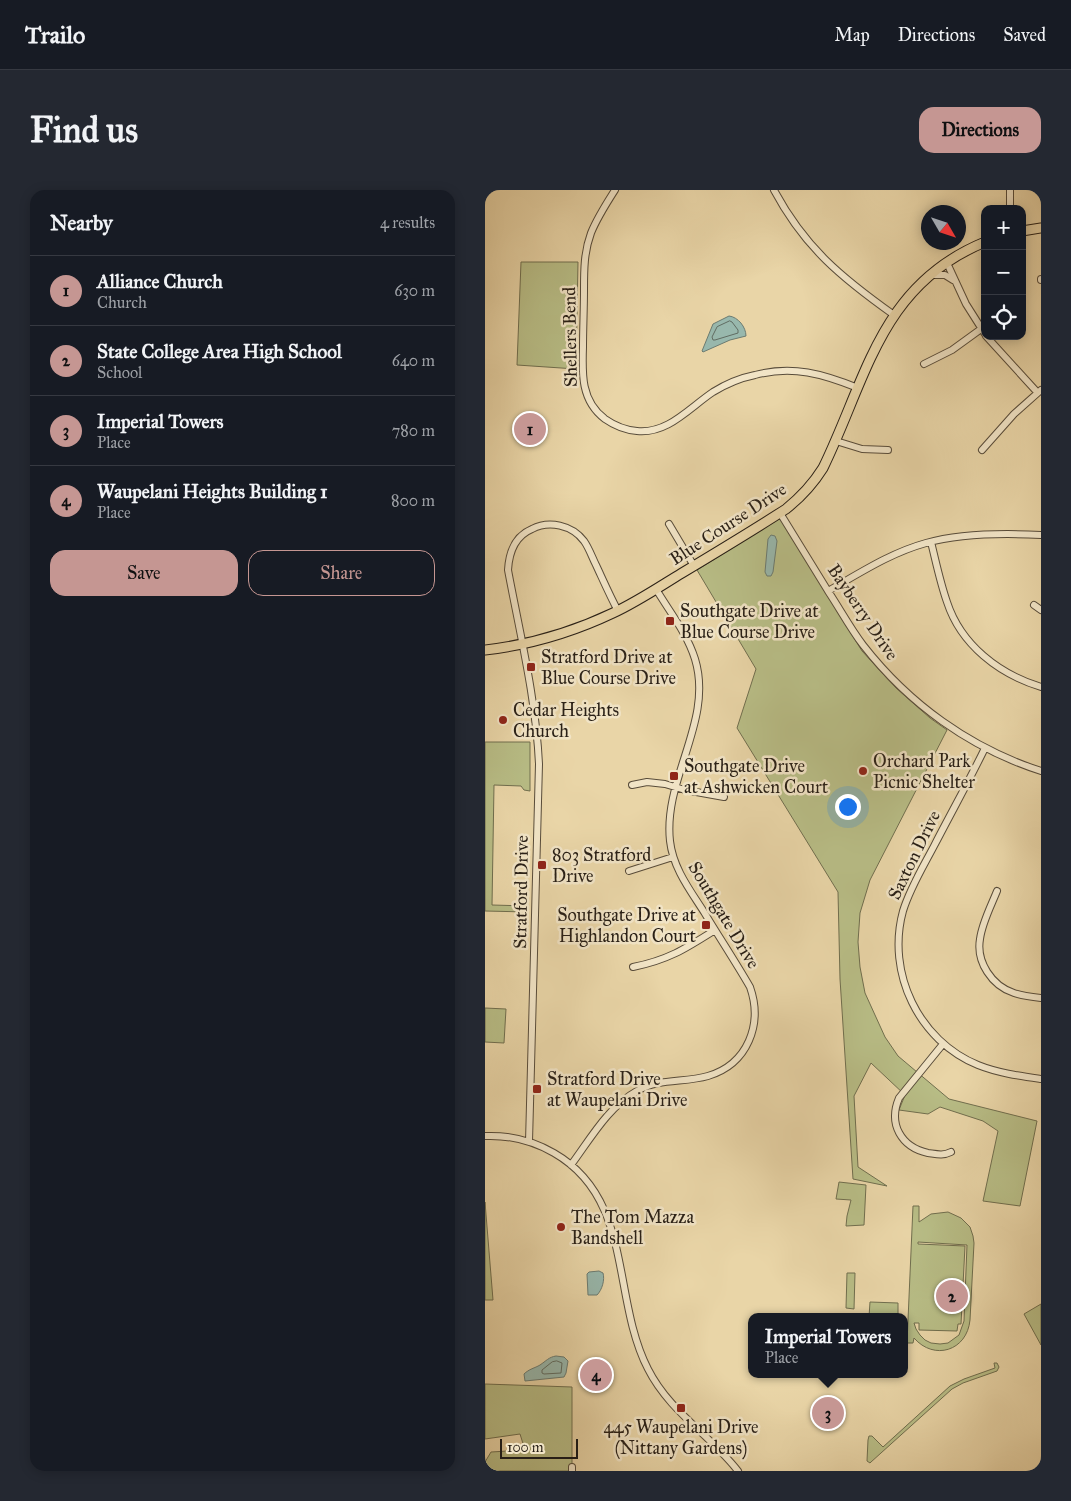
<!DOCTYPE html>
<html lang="en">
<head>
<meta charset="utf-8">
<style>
	body { margin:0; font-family:"IM FELL Great Primer",serif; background:#242831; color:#f1f3f6 }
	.controls { position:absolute; right:15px; top:15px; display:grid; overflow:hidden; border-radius:10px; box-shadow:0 2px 12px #0003 }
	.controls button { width:45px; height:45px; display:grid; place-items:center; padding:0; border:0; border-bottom:1px solid #363941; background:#171b24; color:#f1f3f6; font:25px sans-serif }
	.compass { position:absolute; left:436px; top:15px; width:45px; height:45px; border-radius:50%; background:#171b24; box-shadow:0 2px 12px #0003; rotate:129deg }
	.scale { position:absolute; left:15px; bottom:12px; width:78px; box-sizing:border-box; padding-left:5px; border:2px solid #281f16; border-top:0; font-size:14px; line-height:18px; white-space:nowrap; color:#281f16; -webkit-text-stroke:4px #f1e4c6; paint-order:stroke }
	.you { position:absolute; left:362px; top:616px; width:18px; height:18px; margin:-12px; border:4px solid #fff; border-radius:50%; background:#1a73e8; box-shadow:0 0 0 8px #1a73e833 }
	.badge { display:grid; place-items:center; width:32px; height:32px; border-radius:50%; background:#c59692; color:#111; font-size:16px; font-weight:700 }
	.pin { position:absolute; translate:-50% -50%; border:2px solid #fff; box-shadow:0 1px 5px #0006 }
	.popup { position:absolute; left:263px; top:1123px; width:160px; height:65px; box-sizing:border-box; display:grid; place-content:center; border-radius:10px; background:#171b24; filter:drop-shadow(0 1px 4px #0005); font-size:16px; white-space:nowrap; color:#9ea1a6 }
	.popup b { font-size:19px; color:#f1f3f6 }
	.popup::after { content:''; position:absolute; left:50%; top:100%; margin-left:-10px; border:10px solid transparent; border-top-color:#171b24 }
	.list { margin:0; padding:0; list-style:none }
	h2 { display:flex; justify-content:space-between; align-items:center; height:65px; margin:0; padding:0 20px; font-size:21px }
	h2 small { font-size:16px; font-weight:400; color:#9ea1a6 }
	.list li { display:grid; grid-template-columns:32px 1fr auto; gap:15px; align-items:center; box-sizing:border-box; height:70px; padding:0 20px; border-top:1px solid #363941 }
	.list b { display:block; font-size:19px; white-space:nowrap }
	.list p { margin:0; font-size:16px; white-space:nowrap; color:#9ea1a6 }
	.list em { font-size:16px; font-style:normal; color:#9ea1a6 }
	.actions { display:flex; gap:10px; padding:15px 20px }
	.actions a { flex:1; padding:11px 0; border:1px solid #c59692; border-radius:15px; text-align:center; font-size:18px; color:#c59692 }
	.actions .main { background:#c59692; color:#111 }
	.icon { flex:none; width:28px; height:28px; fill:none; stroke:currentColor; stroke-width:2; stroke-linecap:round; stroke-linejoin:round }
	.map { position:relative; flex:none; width:556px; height:1281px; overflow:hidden; border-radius:15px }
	header { display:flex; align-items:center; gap:30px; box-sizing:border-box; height:70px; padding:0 25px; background:#171b24; border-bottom:1px solid #363941 }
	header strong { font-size:24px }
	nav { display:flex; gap:28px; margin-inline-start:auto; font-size:18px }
	.intro { display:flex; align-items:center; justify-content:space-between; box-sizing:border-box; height:120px; padding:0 30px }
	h1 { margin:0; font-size:35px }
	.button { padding:12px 22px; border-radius:15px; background:#c59692; color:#111; font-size:18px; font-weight:700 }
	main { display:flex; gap:30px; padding:0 30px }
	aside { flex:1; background:#171b24; border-radius:15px; box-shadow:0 2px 12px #0003 }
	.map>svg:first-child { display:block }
	.green { fill:#b8bd86; stroke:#706e4e; fill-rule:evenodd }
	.water { fill:#98b8ad; stroke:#6b7b71 }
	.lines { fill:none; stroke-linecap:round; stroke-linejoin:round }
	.shore { stroke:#606c62; stroke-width:1 }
	.minor-casing { stroke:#584c3a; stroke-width:8 }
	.major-casing { stroke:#281f16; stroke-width:11 }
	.minor { stroke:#f1e4c6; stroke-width:6 }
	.major { stroke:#e9d5a7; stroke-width:9 }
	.poi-dot { fill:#8f2418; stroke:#f1e4c6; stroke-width:2 }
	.labels { text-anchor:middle; stroke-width:5; stroke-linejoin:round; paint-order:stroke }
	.street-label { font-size:18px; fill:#281f16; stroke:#f1e4c6 }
	.poi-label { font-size:18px; fill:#281f16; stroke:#f1e4c6; text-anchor:start }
</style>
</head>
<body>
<header>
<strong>Trailo</strong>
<nav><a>Map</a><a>Directions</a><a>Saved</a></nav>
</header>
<div class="intro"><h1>Find us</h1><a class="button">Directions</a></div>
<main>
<aside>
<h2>Nearby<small>4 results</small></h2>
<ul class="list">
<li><span class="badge">1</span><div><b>Alliance Church</b><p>Church</p></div><em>630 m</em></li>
<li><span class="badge">2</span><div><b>State College Area High School</b><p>School</p></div><em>640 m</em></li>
<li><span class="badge">3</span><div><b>Imperial Towers</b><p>Place</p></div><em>780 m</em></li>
<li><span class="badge">4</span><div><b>Waupelani Heights Building 1</b><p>Place</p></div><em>800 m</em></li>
</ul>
<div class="actions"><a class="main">Save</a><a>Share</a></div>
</aside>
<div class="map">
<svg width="556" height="1281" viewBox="0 0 556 1281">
	<rect width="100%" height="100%" fill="#e9d5a7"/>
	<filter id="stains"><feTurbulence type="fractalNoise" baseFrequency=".004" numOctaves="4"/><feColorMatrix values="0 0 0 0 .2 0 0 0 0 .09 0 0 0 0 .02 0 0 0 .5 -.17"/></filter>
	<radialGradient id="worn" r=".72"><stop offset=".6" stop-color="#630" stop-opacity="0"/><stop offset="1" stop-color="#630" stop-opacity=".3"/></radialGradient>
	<path class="green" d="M36 72H93L91 179 32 175Z
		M294 329 297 331 377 461 411 498 445 528 462 540 385 690 375 723 373 752 375 777 380 803 400 847 413 866 464 909 552 931 535 1016 498 1011 513 941 498 931 455 917 443 924 414 920 420 905 386 873 369 906 373 977 402 996 368 989 355 789 353 702 252 538 271 479 212 380Z
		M0 552H45V601L39 600 36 596 9 595 7 715 42 716V722L0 721Z
		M0 818 21 819 19 853 0 852Z
		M354 992 381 995 379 1035 361 1036 362 1026 366 1010 351 1009Z
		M0 1012 8 1110H0Z
		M428 1016H434V1032L446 1024 463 1022 476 1028 485 1037 488 1046 489 1053 485 1130C482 1161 449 1171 429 1148L428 1153H422ZM433 1052 482 1055 479 1131 474 1145 463 1153 455 1154 446 1153 440 1150 435 1145 431 1139 429 1133H434V1140L472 1141 473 1134H476L480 1056 433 1054Z
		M362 1083H370L369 1119 361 1118Z
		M385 1112 413 1113V1127H384Z
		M556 1114V1155L539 1124Z
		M509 1173H512L514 1177 512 1181 478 1193 467 1199 386 1272 385 1273 382 1271 383 1250 384 1246H387L398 1257 465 1196 479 1189 510 1178Z
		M0 1194 87 1197V1281H0V1272L6 1262 40 1260 35 1244 0 1249Z"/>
	<path class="water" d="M244 126C253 127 261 137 261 146L245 150 218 162 217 161 228 134Z
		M286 345 290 346 292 351 288 382 286 386H282L280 382 283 349Z
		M114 1081 118 1083C120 1090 117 1100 112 1105H103L102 1084 104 1082Z
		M71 1166 79 1167 83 1171 81 1183 79 1187 40 1191 39 1184C44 1179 50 1178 55 1175 61 1171 64 1167 71 1166Z"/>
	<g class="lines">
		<path class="shore" d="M245 131 247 132 253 140V143L230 150H228L227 147 232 137Z
			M72 1171 77 1173 76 1183 59 1184 57 1183V1180L67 1172Z"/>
		<defs>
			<path id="minor" d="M130 0C121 14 112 28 106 43 99 62 99 80 99 100 99 119 98 138 98 157 97 184 96 211 120 229 130 236 140 240 152 241 183 244 204 218 228 202 241 194 255 188 270 185 308 175 338 184 373 198
				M289 0C320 58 357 88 409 125
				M525 0V19
				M462 73 481 114 500 144
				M448 85H460L468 90
				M556 89V90
				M501 146 552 202
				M439 174 467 160 496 139
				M351 251 377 259 403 260
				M497 260 529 224 556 200
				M295 323C311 349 327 375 343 401 355 419 365 438 378 455 424 514 485 558 556 581
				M184 334 209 376
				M446 352C451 372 455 392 462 412 476 455 514 484 556 497
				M343 401C375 383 405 363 441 353 477 343 518 343 556 345
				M549 415 556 420
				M500 558C484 591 466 623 449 656 438 677 425 698 418 721 401 783 434 851 493 875 513 883 535 886 556 889
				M147 595 162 592 180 594 200 600 239 607
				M144 681 188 667
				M512 701C506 716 497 733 495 749 491 772 507 796 529 803 538 806 547 807 556 808
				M148 777C183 770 200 759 230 740
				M458 854 414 908C403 934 416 957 443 963 451 964 458 966 466 962
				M0 946C24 945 48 951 69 963 149 1009 126 1107 163 1179 184 1221 225 1245 253 1281
				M44 952 54 574C51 509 35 444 23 380 24 363 30 346 47 339 64 330 87 335 99 351 104 358 107 367 111 375 118 390 125 406 133 421
				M86 975C106 948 123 917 152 901 174 888 199 893 223 886 263 874 278 834 265 797 250 771 234 747 219 722 205 700 188 678 185 651 178 588 229 531 210 469 202 443 184 421 171 399
				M87 1281V1277"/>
			<path id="major" d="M537 41 556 38
				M0 460C44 455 88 442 128 423 152 412 174 397 197 383 232 362 267 341 301 319 316 307 328 294 338 278 382 188 395 95 500 52"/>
		</defs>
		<use href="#minor" class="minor-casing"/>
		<use href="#major" class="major-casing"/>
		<use href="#minor" class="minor"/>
		<use href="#major" class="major"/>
	</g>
	<g class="poi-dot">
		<rect x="180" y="426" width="10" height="10" rx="2.5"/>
		<rect x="41" y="472" width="10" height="10" rx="2.5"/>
		<circle cx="18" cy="530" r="5"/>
		<circle cx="378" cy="581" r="5"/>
		<rect x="184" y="581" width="10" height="10" rx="2.5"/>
		<rect x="52" y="670" width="10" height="10" rx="2.5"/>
		<rect x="216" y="730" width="10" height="10" rx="2.5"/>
		<rect x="47" y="894" width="10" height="10" rx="2.5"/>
		<circle cx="76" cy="1037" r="5"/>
		<rect x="191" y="1213" width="10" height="10" rx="2.5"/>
	</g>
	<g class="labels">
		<g class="street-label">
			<text transform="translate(85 147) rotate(-91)" y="6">Shellers Bend</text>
			<text transform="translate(243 334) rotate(-33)" y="6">Blue Course Drive</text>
			<text transform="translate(378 422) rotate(56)" y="6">Bayberry Drive</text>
			<text transform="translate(429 665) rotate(-64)" y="6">Saxton Drive</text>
			<text transform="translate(36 702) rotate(-89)" y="6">Stratford Drive</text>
			<text transform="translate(239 725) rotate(59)" y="6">Southgate Drive</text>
		</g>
		<g class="poi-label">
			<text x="195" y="427">Southgate Drive at<tspan x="195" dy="21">Blue Course Drive</tspan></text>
			<text x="56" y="473">Stratford Drive at<tspan x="56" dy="21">Blue Course Drive</tspan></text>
			<text x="28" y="526">Cedar Heights<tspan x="28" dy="21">Church</tspan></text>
			<text x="388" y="577">Orchard Park<tspan x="388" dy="21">Picnic Shelter</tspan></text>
			<text x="199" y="582">Southgate Drive<tspan x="199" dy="21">at Ashwicken Court</tspan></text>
			<text x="67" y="671">803 Stratford<tspan x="67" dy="21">Drive</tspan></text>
			<text x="211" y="731" text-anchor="end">Southgate Drive at<tspan x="211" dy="21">Highlandon Court</tspan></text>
			<text x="62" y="895">Stratford Drive<tspan x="62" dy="21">at Waupelani Drive</tspan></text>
			<text x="86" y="1033">The Tom Mazza<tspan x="86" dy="21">Bandshell</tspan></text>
			<text x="196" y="1243" text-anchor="middle">445 Waupelani Drive<tspan x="196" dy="21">(Nittany Gardens)</tspan></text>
		</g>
	</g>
	<rect width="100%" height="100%" filter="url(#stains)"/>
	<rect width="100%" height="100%" fill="url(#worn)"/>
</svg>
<div class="controls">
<button>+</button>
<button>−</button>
<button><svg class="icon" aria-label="locate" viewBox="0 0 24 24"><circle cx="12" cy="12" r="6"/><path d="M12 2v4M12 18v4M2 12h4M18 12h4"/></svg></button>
</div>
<svg class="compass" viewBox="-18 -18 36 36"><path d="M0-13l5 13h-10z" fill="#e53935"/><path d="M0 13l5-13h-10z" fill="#9ea1a6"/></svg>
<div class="scale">100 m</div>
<div class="you"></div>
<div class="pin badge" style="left:45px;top:239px">1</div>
<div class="pin badge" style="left:467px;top:1106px">2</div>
<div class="pin badge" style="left:343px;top:1223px">3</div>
<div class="popup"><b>Imperial Towers</b>Place</div>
<div class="pin badge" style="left:111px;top:1185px">4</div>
</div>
</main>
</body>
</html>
